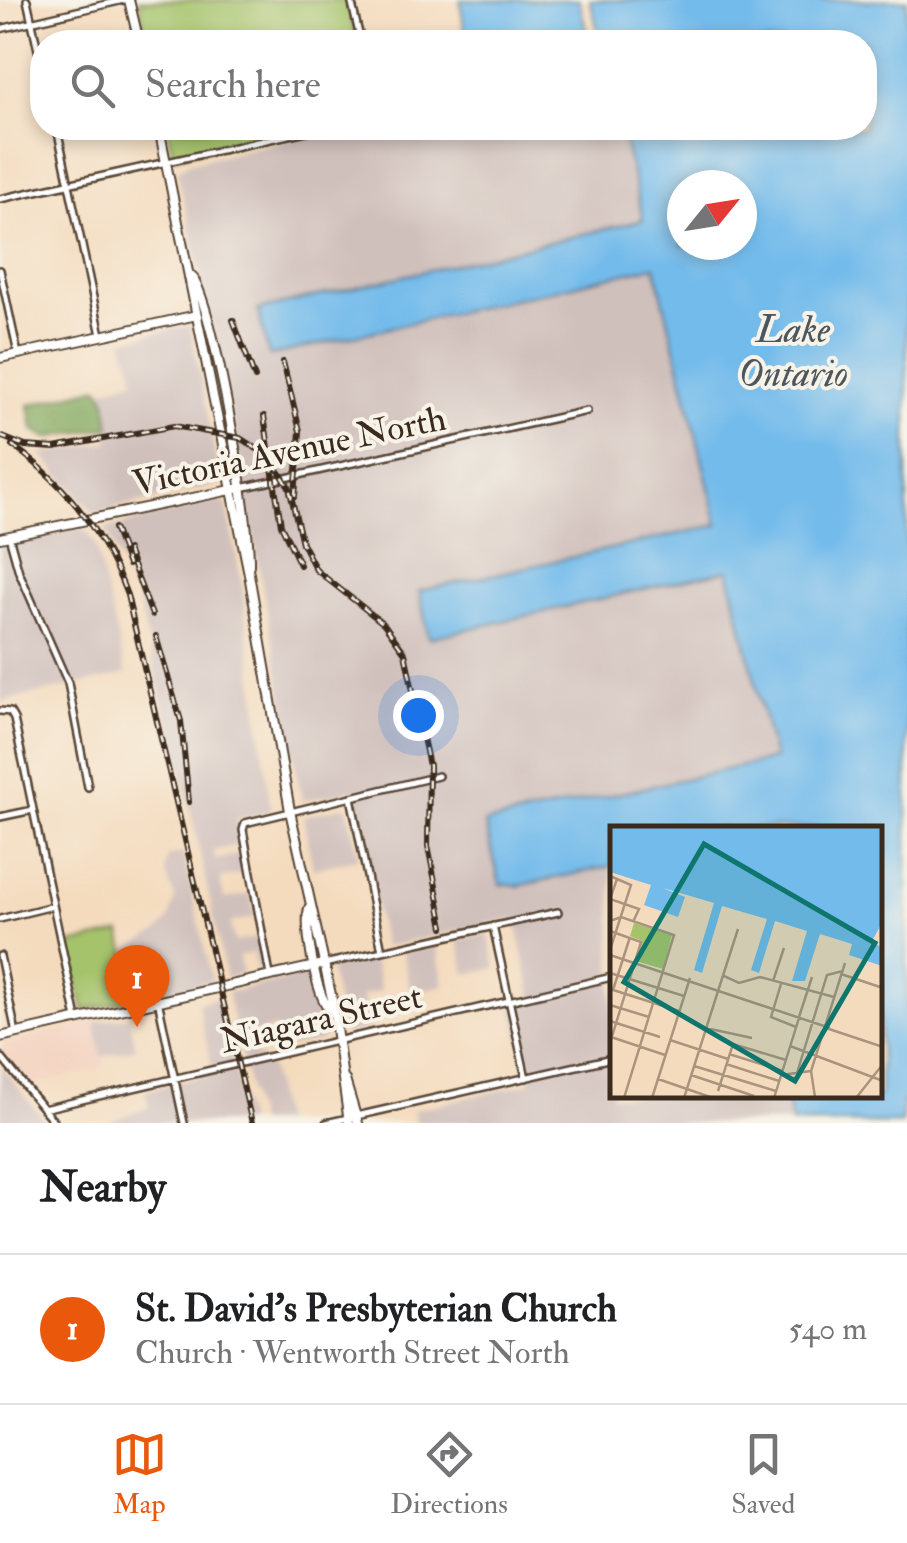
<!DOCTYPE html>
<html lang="en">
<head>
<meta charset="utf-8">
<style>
	body { margin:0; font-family:"IM FELL Double Pica",serif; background:#f2f2f2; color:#202124 }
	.compass { position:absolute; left:667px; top:170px; width:90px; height:90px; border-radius:50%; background:#fff; box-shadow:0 5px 15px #0003; rotate:60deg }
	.you { position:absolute; left:418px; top:715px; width:35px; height:35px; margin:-25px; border:8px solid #fff; border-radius:50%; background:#1a73e8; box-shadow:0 0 0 15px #1a73e833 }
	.badge { display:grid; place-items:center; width:65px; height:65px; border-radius:50%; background:#ea580c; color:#fff; font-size:32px; font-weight:700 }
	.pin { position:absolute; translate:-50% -82px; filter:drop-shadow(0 2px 5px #0008) }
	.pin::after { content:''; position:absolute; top:52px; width:35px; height:30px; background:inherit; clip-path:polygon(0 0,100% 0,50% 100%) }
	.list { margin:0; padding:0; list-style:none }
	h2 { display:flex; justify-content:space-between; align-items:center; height:130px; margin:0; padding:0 40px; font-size:42px }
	h2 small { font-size:32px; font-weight:400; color:#757577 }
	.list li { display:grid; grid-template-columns:65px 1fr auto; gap:30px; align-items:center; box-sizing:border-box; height:150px; padding:0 40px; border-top:2px solid #e0e0e0 }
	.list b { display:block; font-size:38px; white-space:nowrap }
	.list p { margin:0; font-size:32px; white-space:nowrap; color:#757577 }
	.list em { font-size:32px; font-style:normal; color:#757577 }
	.icon { flex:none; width:55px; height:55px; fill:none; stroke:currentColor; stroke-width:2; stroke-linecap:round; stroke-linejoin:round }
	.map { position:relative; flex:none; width:907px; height:1123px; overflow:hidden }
	.search { position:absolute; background:#fff; box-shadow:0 5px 15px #0003; left:30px; right:30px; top:30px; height:110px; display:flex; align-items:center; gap:25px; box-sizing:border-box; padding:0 35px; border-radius:40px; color:#757577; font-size:38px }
	.sheet { height:280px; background:#fff }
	nav { display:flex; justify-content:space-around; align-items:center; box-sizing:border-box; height:140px; border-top:2px solid #e0e0e0; background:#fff; font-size:28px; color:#757577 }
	nav a { display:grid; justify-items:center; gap:5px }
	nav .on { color:#ea580c }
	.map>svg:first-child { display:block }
	.built { fill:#f4d3c1 }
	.industrial { fill:#d0c0bc }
	.green { fill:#a5c36a; stroke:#707644; stroke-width:2.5 }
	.forest { fill:#84a95e; stroke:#606a3e; stroke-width:2.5 }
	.water { fill:#73bbeb; stroke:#577284; stroke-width:2.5; fill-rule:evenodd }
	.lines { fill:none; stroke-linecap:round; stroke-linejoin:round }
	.minor-casing { stroke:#574536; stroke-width:10 }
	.major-casing { stroke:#574536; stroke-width:12 }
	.minor { stroke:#fff; stroke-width:5 }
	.major { stroke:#fff; stroke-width:8 }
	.rail-casing { stroke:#3b2a1e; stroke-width:6 }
	.rail { stroke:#f7f3e8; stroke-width:2.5; stroke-dasharray:8; stroke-linecap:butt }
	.labels { text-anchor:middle; stroke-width:8; stroke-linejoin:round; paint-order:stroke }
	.street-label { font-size:35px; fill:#3b2a1e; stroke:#f7f3e8 }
	.water-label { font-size:38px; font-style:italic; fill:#4c565c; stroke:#f7f3e8 }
	.inset-road { fill:none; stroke:#aa947e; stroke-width:2.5 }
	.view { fill:#0f766e; fill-opacity:0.15; stroke:#0f766e; stroke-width:5 }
	.inset-edge { fill:none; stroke:#3b2a1e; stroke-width:5 }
</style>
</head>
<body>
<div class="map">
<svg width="907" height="1123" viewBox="0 0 907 1123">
	<rect width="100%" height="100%" fill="#f7f3e8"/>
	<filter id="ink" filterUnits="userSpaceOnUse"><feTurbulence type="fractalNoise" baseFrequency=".01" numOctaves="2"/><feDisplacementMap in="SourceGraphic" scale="20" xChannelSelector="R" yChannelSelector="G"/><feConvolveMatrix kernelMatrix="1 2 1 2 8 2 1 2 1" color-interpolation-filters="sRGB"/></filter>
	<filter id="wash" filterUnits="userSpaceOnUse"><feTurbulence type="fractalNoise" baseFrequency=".0048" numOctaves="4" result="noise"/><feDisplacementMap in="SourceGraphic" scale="40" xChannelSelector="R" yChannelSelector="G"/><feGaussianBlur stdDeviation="2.25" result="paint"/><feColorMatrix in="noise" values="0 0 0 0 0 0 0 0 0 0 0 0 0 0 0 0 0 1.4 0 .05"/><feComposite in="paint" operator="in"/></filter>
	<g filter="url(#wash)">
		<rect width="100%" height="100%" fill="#f4dbbe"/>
		<path class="built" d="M95 1022 105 1067 29 1085 1 1051 6 1043Z"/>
		<path class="industrial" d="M346 128H621L644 220 258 311 269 356 655 266 718 525 419 591 430 638 729 570 774 759 486 824 500 884 518 886 612 866V1096H786L792 1123H416L413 1110 530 1083 512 1004 533 999 515 918 384 947 353 790 302 801 222 366 177 171 188 163Z
			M190 325 221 484 94 513 41 454 109 442 98 391 136 379 123 340Z
			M221 500 227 506 242 586 271 811 236 819 241 844 213 851 216 860 243 853 246 872 220 879 224 899 251 894 255 917 230 923 235 942 259 937 265 966 257 971 253 953 239 956 242 974 226 978 195 828 136 595 105 529Z
			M79 528 86 530 95 544 126 674 0 702V544Z
			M346 806 359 858 313 869 303 816Z
			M183 853 212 981 136 999 125 950 157 933 169 920 175 898 165 871 167 857Z
			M488 933 496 968 466 974 458 940Z
			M436 945 444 985 411 992 402 952Z
			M373 957 381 991 362 996 368 1029 344 1034 329 966Z
			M309 974 323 1040 279 1049 274 1028 250 1034 254 1054 269 1062 282 1123H257L227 993Z
			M218 998 247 1123H107L149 1107 145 1091 213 1073 198 1003Z
			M129 1016 136 1048 102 1057 95 1022Z
			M0 1066 47 1123H0Z"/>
		<path class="green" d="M139 0H347L357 42H146Z
			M167 128H293L177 156 173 155Z
			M121 933 136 999 84 1010 67 945Z"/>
		<path class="forest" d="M99 387 106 399 110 427 47 438 33 429 29 405Z"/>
		<path class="water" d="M460 0H579L589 42H466Z
			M590 0H907V1101L903 1102 902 1123H792L786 1096H880V828H612V866L518 886 500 884 485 823 774 759 728 570 429 638 419 591 718 525 655 266 269 356 258 310 643 220 621 128H864V42H601ZM682 185H742V245H682Z"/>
	</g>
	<g filter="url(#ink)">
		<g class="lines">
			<defs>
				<path id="minor" d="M27 0 42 68
					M351 0 361 42
					M0 29 124 0
					M57 128 101 335
					M0 199 320 128
					M0 270 18 354
					M241 488 587 411
					M9 536 19 572 68 683 88 787
					M0 711 10 712 14 719 77 1019
					M351 797 382 951
					M0 817 33 810
					M0 919 53 906
					M493 926 526 1078
					M0 956 16 1033
					M324 964 558 912
					M270 975 243 830 245 823 438 776
					M158 1000 184 1123
					M0 1056 55 1123
					M43 1109 612 977
					M326 1123 612 1058"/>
				<path id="major" d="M129 0 139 42
					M159 128 249 574 290 811 332 999 349 1123
					M192 276C215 312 250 518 249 565
					M0 358 197 315
					M0 538 236 489
					M309 908C304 927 316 994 329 1009
					M0 1037 324 964
					M345 1080 358 1123"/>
			</defs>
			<use href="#minor" class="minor-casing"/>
			<use href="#major" class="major-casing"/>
			<use href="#minor" class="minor"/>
			<use href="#major" class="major"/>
			<defs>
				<path id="rail" d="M233 320 255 378
					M283 362 300 431 295 496
					M264 416 281 525 300 565
					M0 436 25 446 54 448 174 426 240 438 271 458 289 487 302 543 316 570 384 624 405 653 429 766 428 846 444 927
					M12 445C65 483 104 534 127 595L252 1123
					M114 528 128 565
					M127 550 152 615
					M156 636 181 721 189 802"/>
			</defs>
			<use href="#rail" class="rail-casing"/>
			<use href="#rail" class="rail"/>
		</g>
	</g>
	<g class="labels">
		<g class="street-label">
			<text transform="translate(289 450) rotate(-12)" y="12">Victoria Avenue North</text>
			<text transform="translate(321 1018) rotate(-13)" y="12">Niagara Street</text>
		</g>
		<g class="water-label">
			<text x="793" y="342">Lake<tspan x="793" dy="44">Ontario</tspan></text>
		</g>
	</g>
	<g transform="translate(610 826)">
		<rect width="272" height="272" fill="#f4dbbe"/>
		<path d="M24 97 62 109 53 143 26 135 32 115 20 110Z" fill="#a5c36a"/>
		<path d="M0 0H272V97L262 115 272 122V140L239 129 242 118 210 108 195 155H182L197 105 165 95 149 147 141 144 157 93 112 80 92 147 84 144 104 77 53 62 75 71 68 91 34 79 41 59 0 46Z" fill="#73bbeb"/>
		<path class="inset-road" d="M0 50 21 59 0 124M7 53 0 73 29 83 23 96M0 95 11 91 64 109 14 272M0 105 31 116 0 217M0 129 220 202M0 147 74 170M231 148 273 162M114 150 129 157 150 151 224 171M163 155 174 122M171 158 161 191 186 201M109 162 128 103M0 163 69 185M3 164 20 111M0 179 39 191M189 191 202 151M0 195 50 211M96 202 142 212M216 202 273 221M1 211 55 229M60 214 118 233M180 220 273 255M119 228 173 245M116 238 169 255M84 240 166 265M187 247 217 149 233 145M81 249 144 270M171 249 201 245M48 253 103 272M108 265 123 218 176 234M205 271 201 245 235 137M42 272 80 152M74 272 109 162M164 272 189 192M246 272 273 238"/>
		<path class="view" d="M94 18 265 117 185 255 14 156Z"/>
		<rect width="272" height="272" class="inset-edge"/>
	</g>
</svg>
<svg class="compass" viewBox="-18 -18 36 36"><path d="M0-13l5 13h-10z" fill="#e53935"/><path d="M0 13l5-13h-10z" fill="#757577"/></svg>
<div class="you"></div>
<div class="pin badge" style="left:137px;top:1027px">1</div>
<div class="search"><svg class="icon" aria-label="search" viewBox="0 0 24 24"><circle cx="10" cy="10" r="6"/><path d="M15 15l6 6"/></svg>Search here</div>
</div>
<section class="sheet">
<h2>Nearby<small></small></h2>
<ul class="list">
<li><span class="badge">1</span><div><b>St. David's Presbyterian Church</b><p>Church · Wentworth Street North</p></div><em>540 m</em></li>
</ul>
</section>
<nav>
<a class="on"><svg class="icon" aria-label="map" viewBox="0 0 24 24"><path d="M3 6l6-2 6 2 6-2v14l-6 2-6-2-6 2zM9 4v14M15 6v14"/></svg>Map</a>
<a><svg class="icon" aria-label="directions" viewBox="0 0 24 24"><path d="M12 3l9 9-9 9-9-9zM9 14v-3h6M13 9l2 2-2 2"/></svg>Directions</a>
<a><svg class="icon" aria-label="saved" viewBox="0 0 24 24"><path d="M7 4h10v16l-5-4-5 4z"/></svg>Saved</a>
</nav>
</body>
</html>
